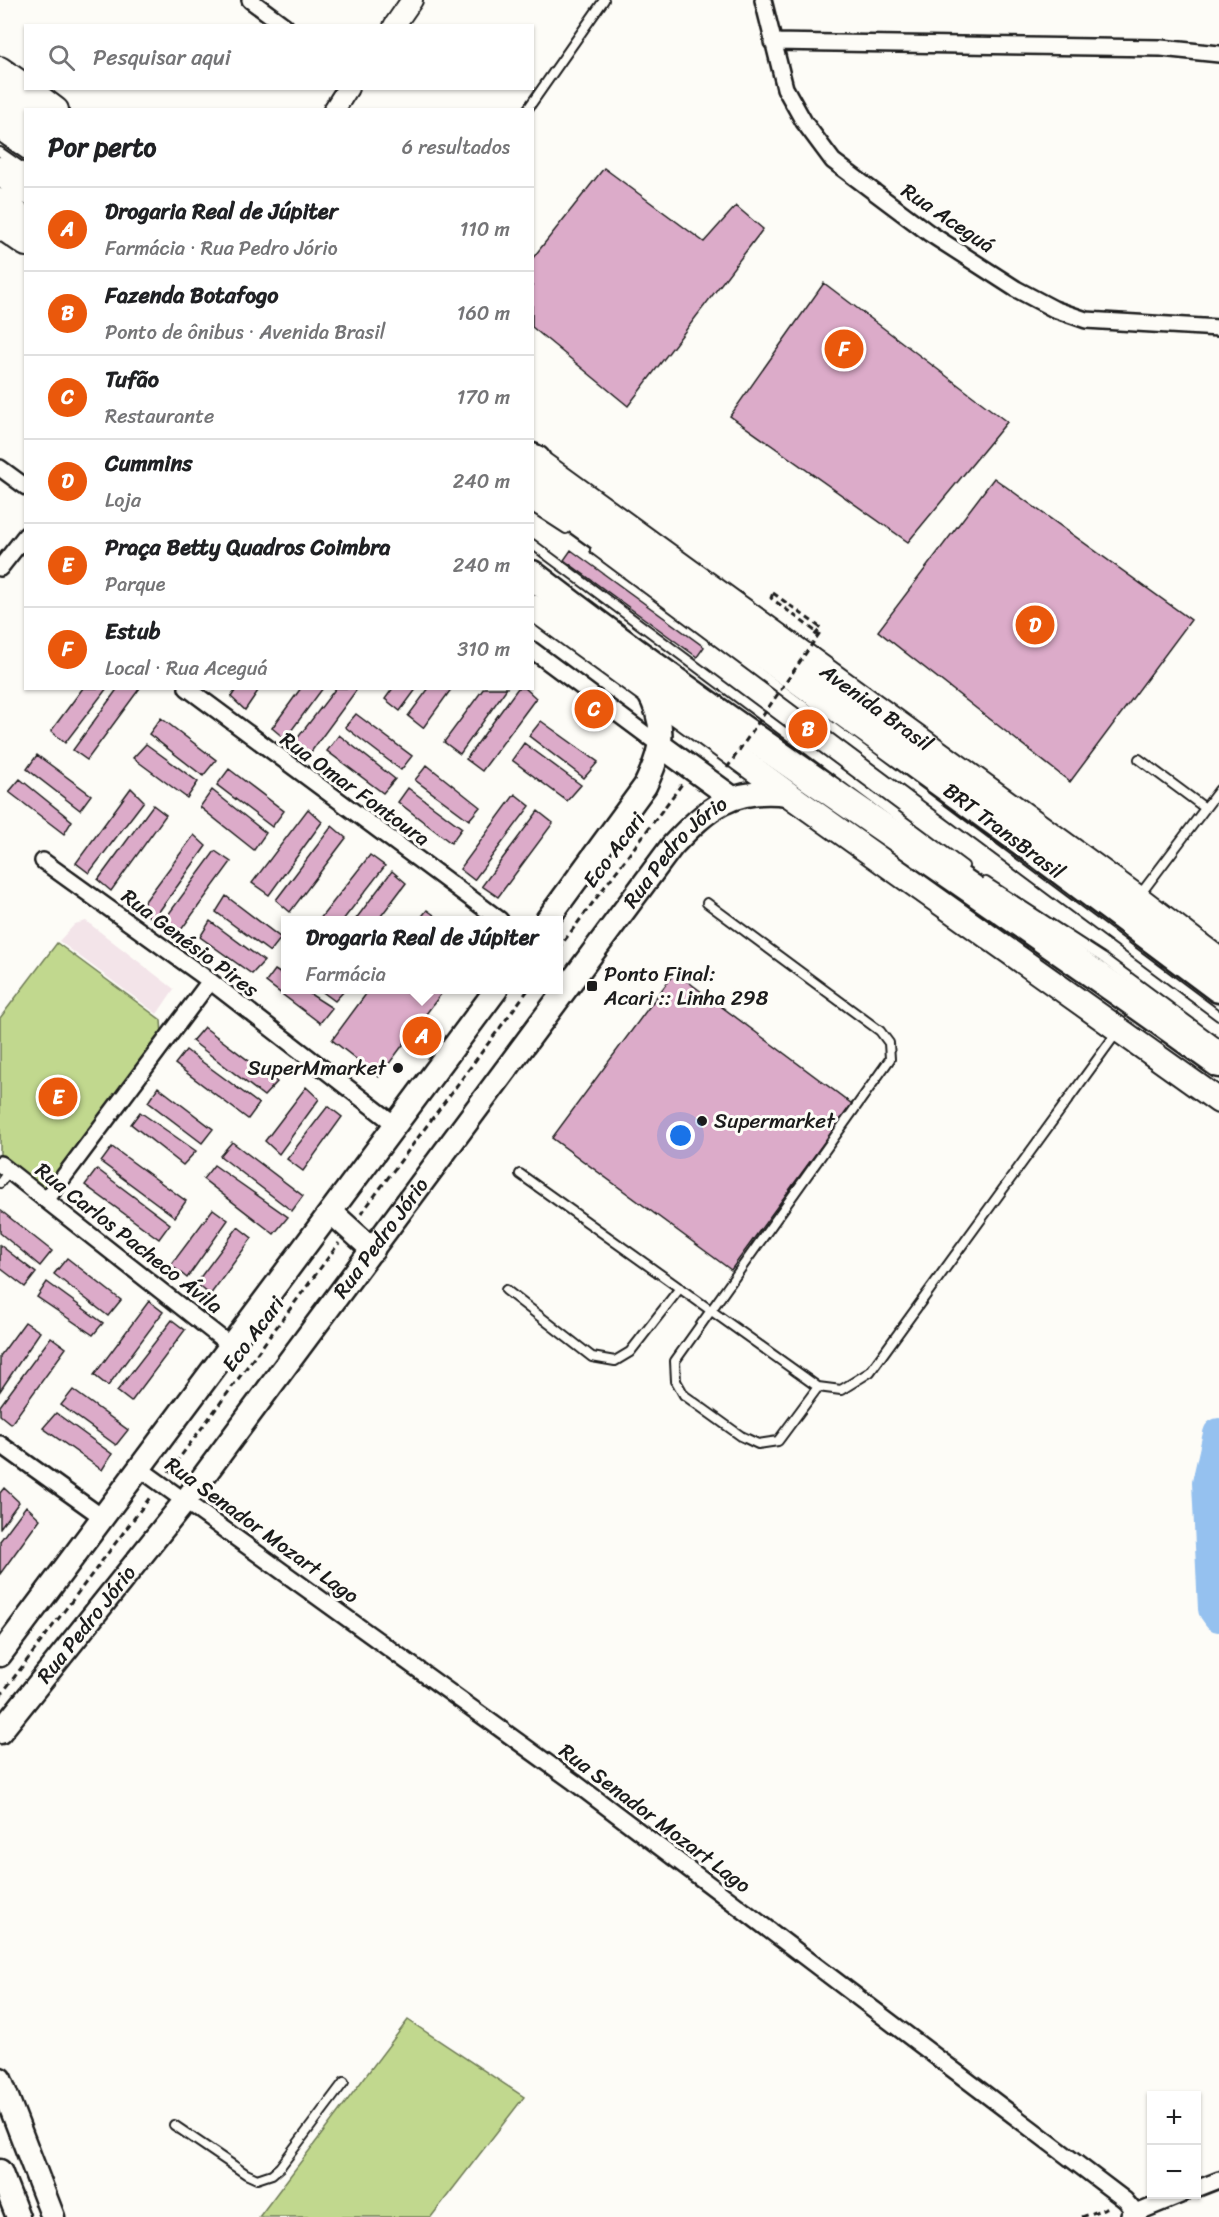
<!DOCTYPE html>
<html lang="pt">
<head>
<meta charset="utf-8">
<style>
	body { margin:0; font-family:Sriracha,sans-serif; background:#f6f6f6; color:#202124 }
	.controls { position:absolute; right:18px; bottom:18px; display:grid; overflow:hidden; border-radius:0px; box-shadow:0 2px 4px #0004 }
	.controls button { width:54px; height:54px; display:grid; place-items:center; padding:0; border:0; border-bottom:2px solid #e0e0e0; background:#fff; color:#202124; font:30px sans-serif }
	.you { position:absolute; left:681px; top:1136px; width:21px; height:21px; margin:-15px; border:4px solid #fff; border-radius:50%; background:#1a73e8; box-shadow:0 0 0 9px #1a73e833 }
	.badge { display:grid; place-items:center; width:39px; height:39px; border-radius:50%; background:#ea580c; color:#fff; font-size:20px; font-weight:700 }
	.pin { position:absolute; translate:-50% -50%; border:3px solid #fff; box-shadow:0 2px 6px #0006 }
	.popup { position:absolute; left:281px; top:916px; width:282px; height:78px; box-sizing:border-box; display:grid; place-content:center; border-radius:0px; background:#fff; filter:drop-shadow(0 2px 4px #0005); font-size:20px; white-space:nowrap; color:#757577 }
	.popup b { font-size:22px; color:#202124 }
	.popup::after { content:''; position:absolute; left:50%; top:100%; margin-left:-12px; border:12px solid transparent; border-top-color:#fff }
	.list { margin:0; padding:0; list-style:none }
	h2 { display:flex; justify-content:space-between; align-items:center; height:78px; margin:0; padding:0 24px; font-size:26px }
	h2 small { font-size:20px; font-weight:400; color:#757577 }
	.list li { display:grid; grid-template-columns:39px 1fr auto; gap:18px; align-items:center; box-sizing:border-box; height:84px; padding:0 24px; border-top:2px solid #e0e0e0 }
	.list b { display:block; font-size:22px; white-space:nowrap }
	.list p { margin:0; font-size:20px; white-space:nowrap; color:#757577 }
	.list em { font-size:20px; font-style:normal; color:#757577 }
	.icon { flex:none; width:33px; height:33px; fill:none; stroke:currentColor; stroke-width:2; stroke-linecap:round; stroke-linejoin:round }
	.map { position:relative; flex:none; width:1219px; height:2217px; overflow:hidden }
	.search { position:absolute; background:#fff; box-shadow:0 2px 4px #0004; left:24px; top:24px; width:510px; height:66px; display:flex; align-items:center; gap:15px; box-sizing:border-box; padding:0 21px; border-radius:0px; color:#757577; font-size:22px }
	.panel { position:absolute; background:#fff; box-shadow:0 2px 4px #0004; left:24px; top:108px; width:510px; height:582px; border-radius:0px }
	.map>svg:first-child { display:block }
	.built { fill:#f3e4e9 }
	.green { fill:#c1d88e; stroke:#6e7a55; stroke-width:1.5 }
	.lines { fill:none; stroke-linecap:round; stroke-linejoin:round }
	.river { stroke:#95c1ef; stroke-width:32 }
	.building { fill:#dcabc9; stroke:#1c1c1c; stroke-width:1.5 }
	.service-casing { stroke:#1c1c1c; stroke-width:12 }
	.minor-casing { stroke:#1c1c1c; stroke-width:20 }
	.tertiary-casing { stroke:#1c1c1c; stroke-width:24 }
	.secondary-casing { stroke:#1c1c1c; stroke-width:27 }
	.primary-casing { stroke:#1c1c1c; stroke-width:28 }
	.trunk-casing { stroke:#1c1c1c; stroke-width:30 }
	.motorway-casing { stroke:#1c1c1c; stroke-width:33 }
	.path { stroke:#1c1c1c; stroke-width:3; stroke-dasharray:6 4.5; stroke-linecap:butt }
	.service { stroke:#fdfcf7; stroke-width:8 }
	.minor { stroke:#fdfcf7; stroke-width:15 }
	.tertiary { stroke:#fdfcf7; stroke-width:20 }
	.secondary { stroke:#fdfcf7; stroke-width:22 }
	.primary { stroke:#fdfcf7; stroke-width:24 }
	.trunk { stroke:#fdfcf7; stroke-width:26 }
	.motorway { stroke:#fdfcf7; stroke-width:28 }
	.path-bridge { stroke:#1c1c1c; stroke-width:3; stroke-dasharray:6 4.5; stroke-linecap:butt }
	.poi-dot { fill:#1c1c1c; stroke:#fdfcf7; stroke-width:2 }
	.labels { text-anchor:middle; stroke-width:6; stroke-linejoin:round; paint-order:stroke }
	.street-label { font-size:21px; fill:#1c1c1c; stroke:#fdfcf7 }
	.poi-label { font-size:21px; fill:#1c1c1c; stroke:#fdfcf7; text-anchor:start }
</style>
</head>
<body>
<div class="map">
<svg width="1219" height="2217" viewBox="0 0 1219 2217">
	<rect width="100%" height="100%" fill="#fdfcf7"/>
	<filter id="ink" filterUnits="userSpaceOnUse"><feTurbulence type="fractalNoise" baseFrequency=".0167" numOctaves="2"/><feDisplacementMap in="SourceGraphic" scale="12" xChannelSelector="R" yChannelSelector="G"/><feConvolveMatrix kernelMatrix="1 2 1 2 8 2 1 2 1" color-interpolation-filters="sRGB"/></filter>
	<g filter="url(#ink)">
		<path class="built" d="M86 921 174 989 157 1014 59 941 75 924Z"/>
		<path class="green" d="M57 943 161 1020 162 1035 49 1189 36 1186 0 1159V1018Z
			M408 2020 524 2097 431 2217H259Z"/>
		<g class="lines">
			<path class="river" d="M1219 1434 1208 1483 1214 1609 1219 1616"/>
		</g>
		<path class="building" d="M604 168 704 242 736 206 763 229 628 406 532 327V259Z
			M824 283 1007 422 908 542 730 416Z
			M994 478 1191 620 1070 782 878 631Z
			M571 550 704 647 697 657 564 560Z
			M83 688H107L65 743 51 731Z
			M118 688H140L87 760 73 750Z
			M237 688H260L245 710 231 697Z
			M301 688H323L285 739 272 728Z
			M336 688H358L308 756 293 744Z
			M393 688H417L400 711 385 699Z
			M429 688H452L423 728 408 716Z
			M484 688H507L460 754 444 742Z
			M518 688H525L536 698 482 771 466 759Z
			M356 714 412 756 401 770 345 727Z
			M161 718 216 760 203 776 149 734Z
			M541 721 598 762 584 778 529 736Z
			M339 735 395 779 383 793 327 751Z
			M524 743 581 785 567 801 512 760Z
			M146 744 198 782 187 798 133 758Z
			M37 755 91 795 80 810 27 769Z
			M427 765 480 807 469 820 415 780Z
			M229 769 284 811 272 827 217 785Z
			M20 779 72 821 64 834 9 792Z
			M131 788 144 801 89 873 76 863Z
			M408 788 462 828 451 843 398 802Z
			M212 790 266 833 254 850 200 807Z
			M515 794 530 806 474 880 460 869Z
			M153 805 166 815 111 891 98 880Z
			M308 809 322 822 269 895 252 883Z
			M538 811 553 823 498 897 482 886Z
			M332 826 346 838 290 912 276 900Z
			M194 835 206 846 153 920 140 908Z
			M215 851 231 862 178 934 162 923Z
			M370 855 385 866 343 920H319Z
			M392 871 406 883 378 920H355Z
			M226 896 281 938 270 952 216 912Z
			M427 910 441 920H419Z
			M210 921 264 961 252 974 200 937Z
			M275 970 286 977V990H304L332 1008 320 1023 266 982Z
			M675 972 852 1104 731 1270 552 1138Z
			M320 990H345L335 1001Z
			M369 990H444L379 1077 332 1040Z
			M204 1027 277 1082 264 1096 192 1041Z
			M186 1050 259 1104 248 1119 175 1064Z
			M158 1087 213 1129 202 1143 148 1102Z
			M306 1087 319 1099 279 1154 265 1141Z
			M328 1106 342 1117 303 1171 287 1159Z
			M140 1112 196 1151 183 1165 131 1124Z
			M232 1142 303 1196 292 1211 220 1156Z
			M112 1147 186 1201 175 1217 101 1162Z
			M214 1165 288 1217 274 1234 203 1179Z
			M97 1169 170 1224 159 1239 85 1185Z
			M213 1209 228 1220 187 1278 171 1265Z
			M0 1210 52 1251 40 1266 0 1233Z
			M238 1227 252 1238 210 1295 196 1283Z
			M0 1245 36 1273 25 1287 0 1268Z
			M67 1258 121 1300 108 1316 54 1274Z
			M47 1282 103 1323 93 1335 37 1297Z
			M149 1301 163 1312 108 1386 94 1375Z
			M172 1320 185 1330 131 1402 117 1391Z
			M25 1322 40 1332 0 1391V1356Z
			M51 1337 66 1348 11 1424 0 1415V1406Z
			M73 1390 128 1430 116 1445 61 1405Z
			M56 1413 112 1454 102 1470 43 1428Z
			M4 1488 19 1502 0 1528V1493Z
			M26 1506 40 1519 0 1574V1541Z"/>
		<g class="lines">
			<defs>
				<path id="service" d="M527 110 604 0
					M0 137 26 155
					M0 152 26 170
					M532 507 566 529
					M532 544 964 866
					M595 550 1219 1016
					M1139 759 1205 808
					M986 882 1103 958 1219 1044
					M1139 896 1219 790
					M707 903 880 1031 889 1043 890 1059 675 1361 676 1381 684 1395 741 1436 758 1444 778 1441 818 1387
					M520 1174 818 1387 841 1390 870 1372 1118 1031
					M0 1183 9 1171
					M506 1290 592 1357 615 1361 630 1352 680 1288
					M174 2125 246 2174 257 2179 272 2174 280 2167 344 2082"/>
				<path id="minor" d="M250 0 285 26
					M763 0 785 88 804 122 833 161 929 233 1016 289 1054 309 1086 320 1219 328
					M772 42 1161 48 1219 54
					M0 468 26 487
					M0 568 26 535
					M532 650 661 746
					M187 688 500 920
					M43 861 210 981 397 1126
					M0 1164 231 1346
					M47 1199 210 981
					M0 1444 102 1517
					M139 1468 574 1782 1125 2200 1136 2213
					M1196 2189 1219 2180
					M1129 2216 1183 2194"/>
				<path id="tertiary" d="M394 26 412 0
					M334 110 348 88"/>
				<g id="secondary">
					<path d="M661 746 731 797"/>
					<path d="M547 920 645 786C662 751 668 726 647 690"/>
					<path d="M331 1212 373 1250"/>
					<path d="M0 1655 496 990"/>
					<path id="s1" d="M0 1732 186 1500 672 846C708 808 732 787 788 794"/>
					<path d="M0 2079 53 2217"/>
					<path d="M0 2171 18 2217"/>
				</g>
				<g id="primary">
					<path d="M0 69 26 87"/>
					<path d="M27 88 56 110"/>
					<path d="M0 226 26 244"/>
					<path id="s2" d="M532 457 1138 898 1219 960"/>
					<path d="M532 607 788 794 1219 1101"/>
				</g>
				<path id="trunk" d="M0 93 26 111
					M0 202 26 221"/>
				<path id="motorway" d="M0 118 26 136
					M0 171 26 190
					M532 458 536 460
					M532 487 1029 846 1219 988
					M532 575C754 747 992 897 1219 1063"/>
			</defs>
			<use href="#service" class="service-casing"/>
			<use href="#minor" class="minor-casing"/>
			<use href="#tertiary" class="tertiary-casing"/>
			<use href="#secondary" class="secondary-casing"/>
			<use href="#primary" class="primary-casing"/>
			<use href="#trunk" class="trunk-casing"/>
			<use href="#motorway" class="motorway-casing"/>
			<path class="path" d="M773 593 821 628 813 637
				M558 949 682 784
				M361 1214 528 990
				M169 1472 339 1243
				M0 1696 151 1496
				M1082 2217 1109 2207"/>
			<use href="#service" class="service"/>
			<use href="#minor" class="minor"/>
			<use href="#tertiary" class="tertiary"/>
			<use href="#secondary" class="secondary"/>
			<use href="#primary" class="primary"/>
			<use href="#trunk" class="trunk"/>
			<use href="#motorway" class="motorway"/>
			<path class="path-bridge" d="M727 768 819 634 771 598 773 593"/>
		</g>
	</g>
	<g class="poi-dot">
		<rect x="586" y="980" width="12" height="12" rx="3"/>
		<circle cx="398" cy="1068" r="6"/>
		<circle cx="702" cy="1121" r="6"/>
	</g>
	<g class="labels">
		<g class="street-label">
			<text transform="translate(948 218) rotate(34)" y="7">Rua Aceguá</text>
			<text dy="7" stroke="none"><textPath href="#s2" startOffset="426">Avenida Brasil</textPath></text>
			<text transform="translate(355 789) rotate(36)" y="7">Rua Omar Fontoura</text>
			<text transform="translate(1004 831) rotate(37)" y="7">BRT TransBrasil</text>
			<text transform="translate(614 850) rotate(-53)" y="7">Eco Acari</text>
			<text dy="7" stroke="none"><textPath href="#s1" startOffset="1110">Rua Pedro Jório</textPath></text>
			<text transform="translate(190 943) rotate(37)" y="7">Rua Genésio Pires</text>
			<text transform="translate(129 1238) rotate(38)" y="7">Rua Carlos Pacheco Ávila</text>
			<text dy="7" stroke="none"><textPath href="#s1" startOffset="624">Rua Pedro Jório</textPath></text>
			<text transform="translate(253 1334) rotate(-53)" y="7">Eco Acari</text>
			<text transform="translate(262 1530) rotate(36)" y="7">Rua Senador Mozart Lago</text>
			<text dy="7" stroke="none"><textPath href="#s1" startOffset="138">Rua Pedro Jório</textPath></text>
			<text transform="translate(655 1818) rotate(37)" y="7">Rua Senador Mozart Lago</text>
		</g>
		<g class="poi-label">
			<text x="604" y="981">Ponto Final:<tspan x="604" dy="24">Acari :: Linha 298</tspan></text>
			<text x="386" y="1075" text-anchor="end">SuperMmarket</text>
			<text x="714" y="1128">Supermarket</text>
		</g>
	</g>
</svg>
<div class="controls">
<button>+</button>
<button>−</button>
</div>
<div class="you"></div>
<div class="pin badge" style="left:422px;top:1036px">A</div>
<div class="popup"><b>Drogaria Real de Júpiter</b>Farmácia</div>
<div class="pin badge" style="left:808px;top:729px">B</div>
<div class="pin badge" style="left:594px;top:709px">C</div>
<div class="pin badge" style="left:1035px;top:625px">D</div>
<div class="pin badge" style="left:58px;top:1097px">E</div>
<div class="pin badge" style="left:844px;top:349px">F</div>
<div class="search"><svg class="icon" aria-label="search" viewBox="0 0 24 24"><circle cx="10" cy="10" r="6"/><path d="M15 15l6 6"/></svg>Pesquisar aqui</div>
<section class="panel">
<h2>Por perto<small>6 resultados</small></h2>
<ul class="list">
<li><span class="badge">A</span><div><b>Drogaria Real de Júpiter</b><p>Farmácia · Rua Pedro Jório</p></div><em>110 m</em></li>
<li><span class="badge">B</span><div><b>Fazenda Botafogo</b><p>Ponto de ônibus · Avenida Brasil</p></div><em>160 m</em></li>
<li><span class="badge">C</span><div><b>Tufão</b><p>Restaurante</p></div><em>170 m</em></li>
<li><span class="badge">D</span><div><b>Cummins</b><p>Loja</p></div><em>240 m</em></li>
<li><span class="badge">E</span><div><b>Praça Betty Quadros Coimbra</b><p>Parque</p></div><em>240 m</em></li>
<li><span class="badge">F</span><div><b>Estub</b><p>Local · Rua Aceguá</p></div><em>310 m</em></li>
</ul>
</section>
</div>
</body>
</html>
